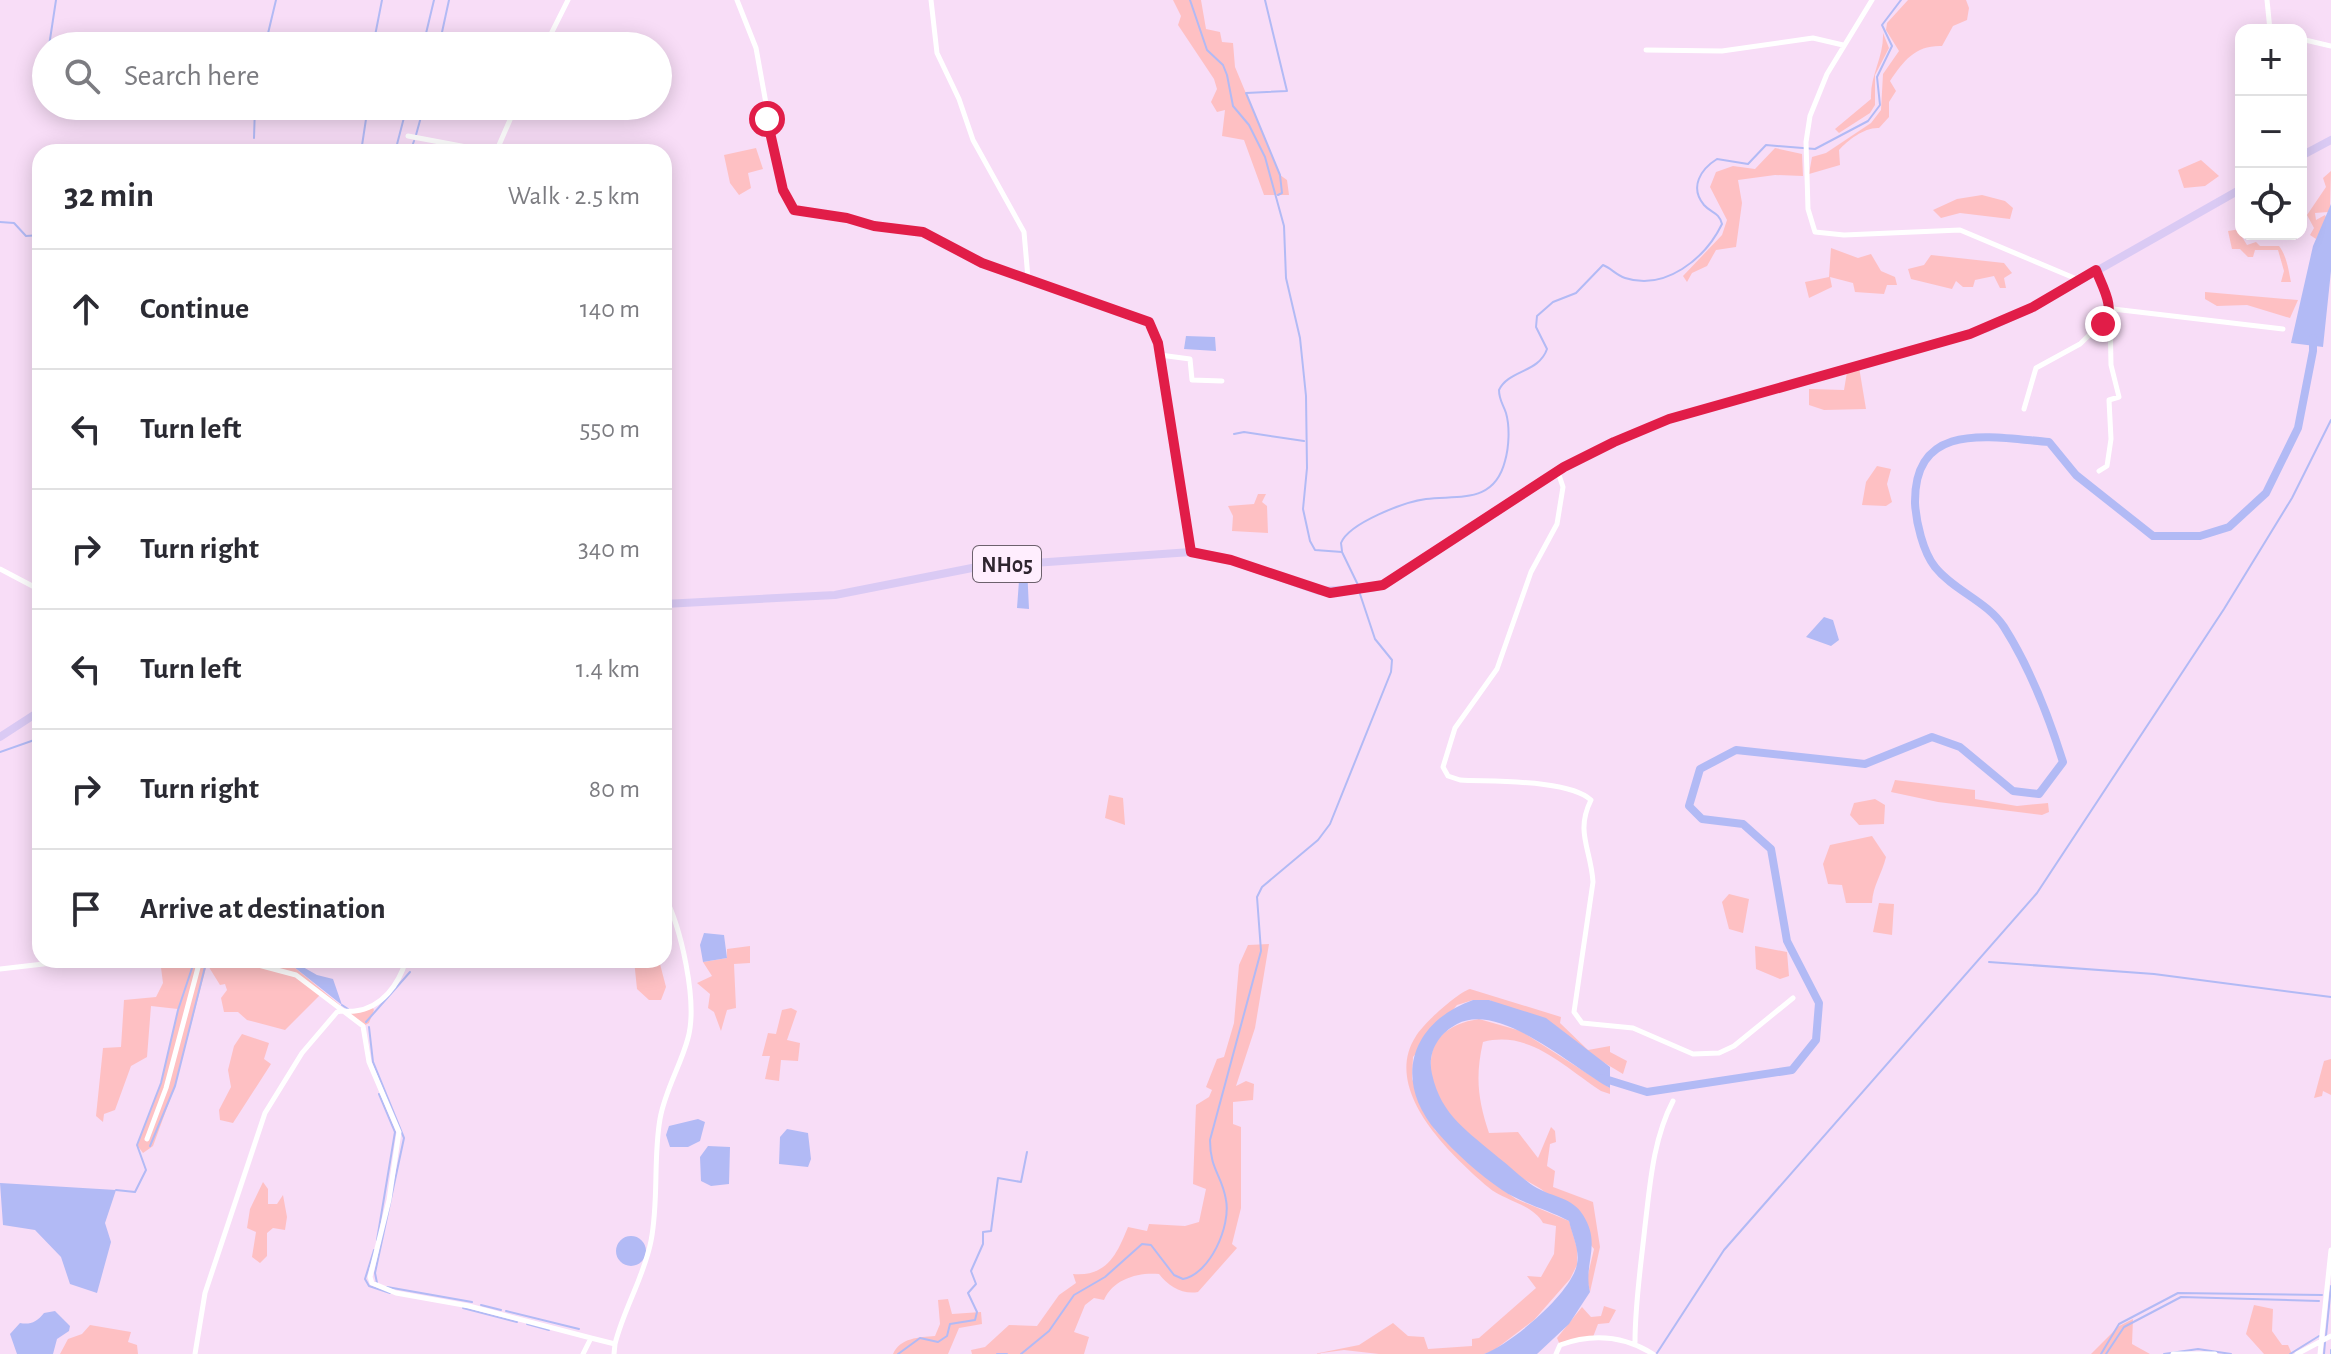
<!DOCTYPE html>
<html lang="en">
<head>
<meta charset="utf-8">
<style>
	body { margin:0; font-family:"Alegreya Sans",sans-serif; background:#f2f2f3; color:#2b2b33 }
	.controls { position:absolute; right:24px; top:24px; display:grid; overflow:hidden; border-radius:16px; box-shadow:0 4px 20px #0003 }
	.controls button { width:72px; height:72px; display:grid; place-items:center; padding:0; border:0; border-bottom:2px solid #e1e1e2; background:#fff; color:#2b2b33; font:40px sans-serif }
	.stop { position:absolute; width:24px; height:24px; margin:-18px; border:6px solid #e11d48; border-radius:50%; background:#fff }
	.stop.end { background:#e11d48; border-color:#fff; box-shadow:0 2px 8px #0008 }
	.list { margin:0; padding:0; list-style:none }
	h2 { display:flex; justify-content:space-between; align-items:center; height:104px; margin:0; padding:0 32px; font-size:34px }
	h2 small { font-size:26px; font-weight:400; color:#7c7c81 }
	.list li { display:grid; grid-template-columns:52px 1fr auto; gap:24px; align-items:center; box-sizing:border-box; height:120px; padding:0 32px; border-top:2px solid #e1e1e2 }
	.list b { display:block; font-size:30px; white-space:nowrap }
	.list em { font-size:26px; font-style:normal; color:#7c7c81 }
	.icon { flex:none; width:44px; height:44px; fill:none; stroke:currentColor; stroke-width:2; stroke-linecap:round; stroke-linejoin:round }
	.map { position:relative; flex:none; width:2331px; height:1354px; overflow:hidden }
	.search { position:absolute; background:#fff; box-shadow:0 4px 20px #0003; left:32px; top:32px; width:640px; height:88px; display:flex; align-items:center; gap:20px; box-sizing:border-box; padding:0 28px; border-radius:44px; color:#7c7c81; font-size:30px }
	.panel { position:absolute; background:#fff; box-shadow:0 4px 20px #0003; left:32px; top:144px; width:640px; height:824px; border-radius:24px }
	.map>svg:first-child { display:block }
	.green { fill:#fec0c3 }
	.water { fill:#b2baf5 }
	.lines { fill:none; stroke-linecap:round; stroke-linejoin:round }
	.stream { stroke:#b2baf5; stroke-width:2 }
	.river { stroke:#b2baf5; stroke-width:8 }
	.street { stroke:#fff; stroke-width:5 }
	.primary { stroke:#dacaf4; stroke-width:8 }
	.route { stroke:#e11d48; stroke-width:10 }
	.labels { text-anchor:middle; stroke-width:6; stroke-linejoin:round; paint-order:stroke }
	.shield { fill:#ffeefe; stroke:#6d616d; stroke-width:2 }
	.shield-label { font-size:22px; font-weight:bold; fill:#2f252f }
</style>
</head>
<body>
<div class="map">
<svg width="2331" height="1354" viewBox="0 0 2331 1354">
	<rect width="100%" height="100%" fill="#f8ddf7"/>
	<path class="green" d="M1173 0H1201L1206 29 1220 32 1222 42 1233 43 1235 67 1280 175 1287 180 1289 195H1264L1244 140 1222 136 1225 110 1217 112 1211 102 1217 89 1214 79 1178 25 1181 16Z
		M1908 0H1966L1969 8 1967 20 1953 26 1942 46C1916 45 1904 60 1890 81L1896 91 1889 102V117L1879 128C1865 127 1848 140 1839 150L1840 165 1809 174 1812 157 1826 153 1871 123 1881 110 1883 74 1899 51 1886 30 1887 23Z
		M1883 33 1889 48 1875 75V105L1870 113 1839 133 1835 129 1871 99C1870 75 1884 57 1883 33Z
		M756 148 763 169 748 173 751 188 739 195 730 183 724 155Z
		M1775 148 1802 154 1803 176 1775 175 1738 180 1742 203 1736 247 1716 250 1707 266 1692 273 1687 282 1683 276 1722 235 1727 220 1710 187 1716 172 1733 166 1755 169Z
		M2201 160 2219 176 2205 186 2184 188 2178 170Z
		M2331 171 2330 208 2328 212 2315 213 2316 220 2325 215 2327 219 2316 239 2310 235 2314 228 2307 215 2326 187 2323 178Z
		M1982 195 2005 201 2013 208 2010 219 1960 213 1941 218 1933 210 1957 199Z
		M2241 229V234H2257L2242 237 2247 245 2256 242 2260 246H2279C2287 256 2289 273 2291 282H2281L2284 271 2278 250H2255L2253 257H2248L2240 249H2232L2228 231Z
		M1831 248 1858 258 1871 254 1881 271 1895 277 1897 285H1887L1884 294 1855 292 1853 283 1830 277 1832 287 1809 298 1805 282 1829 277Z
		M1931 255 2004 263 2012 273 2004 278 2006 288H2000L1994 276 1975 280 1973 287H1963L1956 281 1952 289 1911 279 1908 269 1924 265Z
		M2205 292 2298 300 2290 318 2247 305 2217 306 2205 299Z
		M1859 367 1866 409 1824 410 1809 405V389L1844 390 1847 372Z
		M1877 466 1891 469 1887 484 1892 502 1886 506 1862 505 1866 482Z
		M1258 494H1266L1262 502 1267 506 1268 533 1232 531 1233 516 1228 506 1254 504Z
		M1895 780 1975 790V799L2017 806 2048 803 2049 812 2042 815 1938 802 1891 792Z
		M1109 795 1123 798 1125 825 1105 818Z
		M1875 799 1885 805 1884 824 1859 825 1850 815 1854 803Z
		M1872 836 1886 857C1882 874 1873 885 1872 903H1846L1842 885 1828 884 1823 864 1830 845Z
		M1729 894 1749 899 1743 933 1729 929 1722 902Z
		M1879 903 1894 904 1892 935 1873 932Z
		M1269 944 1255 1028 1236 1086 1246 1081 1254 1084 1253 1100 1233 1102V1124L1241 1127V1208L1232 1244 1237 1248 1198 1292C1183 1295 1168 1286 1159 1274 1138 1272 1113 1279 1104 1300L1094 1298 1085 1305 1074 1332 1089 1337 1084 1354H972L971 1350 985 1347 1009 1325 1037 1326 1059 1295 1076 1283 1073 1274C1107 1277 1117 1254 1128 1227L1147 1231 1149 1224 1185 1226 1199 1222 1206 1189 1193 1184 1196 1105 1209 1097 1212 1090 1206 1087 1217 1059 1224 1057 1234 1023 1239 965 1248 945Z
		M750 946V963L734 964 736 1008 727 1010 721 1031 714 1012 708 1008 710 994 697 983 712 976 703 962 727 958V949Z
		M1755 946 1787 952 1789 976 1780 979 1756 969Z
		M160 960H266L294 967 340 1005V1010L356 1011 372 1006 374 1010 369 1023 363 1026C353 1013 334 1007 320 995L285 1030 247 1020 238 1012H224L221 998 227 990 225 984 220 985 207 964 175 1086 153 1146 143 1153 137 1145 161 1083 178 1009 151 1006 147 1057 131 1066 115 1110 104 1114 103 1122 96 1116 103 1048 121 1047 124 1000 156 997 163 983Z
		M634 960H659L666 987 661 1000H649L637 989Z
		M1470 989 1561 1017 1560 1023 1588 1050 1610 1046V1052L1627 1061 1623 1074 1583 1050 1560 1029 1489 1000H1473L1457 1005 1413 1057 1412 1079 1435 1130 1499 1187 1516 1199 1569 1221 1577 1248V1265L1570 1279 1534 1320 1493 1351 1484 1354H1379L1344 1350 1314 1354 1359 1345 1393 1323 1408 1336 1424 1337 1428 1349 1472 1346V1339L1479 1338 1536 1288 1527 1276 1541 1277 1554 1254 1556 1226 1543 1223C1533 1204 1504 1201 1488 1187 1450 1154 1381 1090 1416 1036 1424 1023 1457 993 1470 989Z
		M791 1008 797 1011 787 1040 800 1043 798 1061 781 1060 779 1081 765 1079 770 1056H762L768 1033 776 1034 782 1010Z
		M1479 1019 1521 1031 1610 1088V1094L1601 1091C1563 1066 1530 1030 1483 1042 1475 1077 1478 1100 1489 1133L1518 1132 1538 1158 1551 1127 1555 1131 1556 1142 1550 1144 1547 1166 1555 1171 1553 1187 1593 1202 1600 1247 1590 1292 1587 1279 1594 1249C1579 1231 1564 1209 1546 1193 1537 1185 1524 1181 1515 1173 1480 1144 1421 1105 1432 1053 1437 1031 1459 1022 1479 1019Z
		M242 1034 269 1043 264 1059 271 1064 233 1123 220 1120 219 1110 231 1087 228 1070 234 1046Z
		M2331 1059V1095L2323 1091 2322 1096 2314 1098 2324 1061Z
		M263 1182 268 1189V1204H277L283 1195 287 1217 285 1230 273 1228 267 1233V1256L260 1263 252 1257 256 1232 247 1228 250 1209Z
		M948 1299 952 1314 981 1312 982 1324 959 1328 948 1354H893C900 1338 919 1337 935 1336L940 1324 938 1300Z
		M2254 1305 2273 1309 2272 1331 2282 1345H2288L2292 1354H2264L2246 1334Z
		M1604 1306 1616 1310 1609 1323 1598 1324 1593 1337 1560 1345 1557 1338 1582 1307 1591 1317 1601 1316Z
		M2133 1319 2132 1344 2150 1354H2091L2119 1326Z
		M90 1325 131 1332 128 1342 137 1345 138 1354H60L68 1339 82 1334Z"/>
	<path class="water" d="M2331 204V271L2323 347 2291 343 2313 246Z
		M1186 336 1215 337 1216 351 1184 349Z
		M1020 567H1027L1029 609 1017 608Z
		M1824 617 1833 620 1839 640 1831 646 1806 637Z
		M704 933 724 935 727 958 703 962 700 945Z
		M296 963 317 975 333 979 342 1005 294 967Z
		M1473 1000H1489L1546 1018 1610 1067V1088C1573 1068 1500 1001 1457 1024 1438 1034 1427 1053 1432 1074 1441 1116 1469 1132 1499 1158 1512 1168 1522 1179 1537 1188 1553 1197 1573 1198 1583 1215 1602 1245 1583 1263 1590 1292L1569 1324 1537 1354H1484C1511 1344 1572 1293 1577 1264 1580 1250 1572 1235 1569 1221 1547 1209 1523 1204 1502 1190 1479 1174 1455 1153 1437 1132 1392 1080 1411 1022 1473 1000Z
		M698 1119 705 1122 700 1141 688 1147H670L666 1135 669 1126Z
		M787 1129 808 1133 811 1159 808 1167 779 1164 780 1137Z
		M708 1146 730 1147 729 1184 711 1186 701 1181 700 1157Z
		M0 1183 116 1190 105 1223 111 1242 97 1293 70 1284 61 1257 35 1230 3 1225Z
		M616 1251a15 15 0 1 1 30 0a15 15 0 1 1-30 0Z
		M55 1311 70 1326 69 1331 57 1339 53 1354H17L10 1334 20 1323C30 1325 37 1322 44 1313Z"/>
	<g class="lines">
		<path class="stream" d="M1190 0 1207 50 1223 65 1227 75 1233 106 1249 125 1265 157 1284 226 1286 278 1300 338 1306 396 1307 468 1303 509 1310 541 1315 550 1342 552 1358 585
			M1265 0 1287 91 1246 93 1280 175 1282 193 1278 195
			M49 46 56 0
			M265 46 276 0
			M373 46 382 0
			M423 46 434 0
			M439 46 449 0
			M46 70V72
			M416 135 424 106
			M254 138 255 106
			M361 152 368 106
			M395 152 407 106
			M410 152 414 141
			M0 222 14 223 26 236 40 235
			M1234 434 1244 432 1304 441
			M1342 551 1341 543C1349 523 1404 502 1426 499 1459 495 1494 504 1505 461 1509 447 1510 427 1506 413 1503 404 1499 400 1499 390 1508 370 1539 373 1547 349L1536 327 1537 316 1553 302 1576 293 1603 265C1611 268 1616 275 1625 278 1665 291 1705 259 1722 224 1719 212 1711 213 1704 205 1689 187 1701 169 1717 159L1748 164 1766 145 1815 149 1868 121 1880 105 1877 77 1892 46 1882 25 1901 0
			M0 752 40 738
			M266 960 294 967
			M1989 962 2154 974 2331 997
			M101 963 194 962 178 1010 161 1083 137 1145 146 1170 135 1192 116 1190
			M342 1005 348 1009
			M366 1022 410 972
			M369 1027 373 1062 404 1138 375 1273 377 1283
			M150 1146 175 1086 206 963
			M377 1240 395 1132 379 1094
			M374 1250 365 1279 369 1286 390 1293
			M387 1287 472 1302
			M481 1305 501 1310
			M463 1308 517 1322
			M506 1311 579 1329
			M527 1324 549 1330
			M2326 1336 2331 1286
			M1657 1353 1724 1250 2037 893 2224 609 2292 498 2331 420
			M898 1354 920 1338 938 1342 947 1336 950 1324 975 1320 977 1312 968 1293 976 1284 971 1271 983 1244V1232L991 1231 998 1178 1021 1182 1027 1152
			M997 1354H1007
			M1021 1354 1049 1331 1074 1295 1105 1277 1142 1244 1151 1245 1174 1275 1183 1279C1210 1274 1231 1226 1226 1200 1222 1175 1210 1170 1210 1140L1261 951 1257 897 1262 887 1318 840 1330 824 1391 672 1392 660 1375 639 1359 591
			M2101 1354 2119 1324 2178 1293 2322 1295
			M2106 1354 2124 1327 2181 1297 2319 1301
			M2164 1354 2198 1349 2231 1354
			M2290 1354 2319 1336
			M2324 1354 2325 1342
			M2331 1354V1350"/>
		<path class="river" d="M1602 1078 1647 1092 1792 1070 1816 1040 1819 1003 1787 941 1771 849 1743 824 1702 819 1689 806 1700 769 1736 750 1865 764 1932 737 1960 747 2013 791 2039 794 2063 762C2049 717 2030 668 2004 627 1987 601 1954 591 1935 567 1923 552 1916 522 1915 503 1914 420 1990 437 2049 442L2076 475 2153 536H2200L2229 527 2266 493 2298 428 2313 351V338"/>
		<path class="street" d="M737 0 756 48 778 170 794 210 847 218 874 226 923 232 982 263 1149 322 1158 343 1191 552
			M931 0 937 53 959 99 973 140 1024 232 1028 278
			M1872 0 1827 74 1810 116 1806 142 1808 209 1815 232 1844 235 1960 230 2079 280
			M2267 0 2270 30
			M2301 39 2331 46
			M545 46 568 0
			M1646 50 1722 51 1813 38 1843 45
			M408 136 493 152
			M496 152 516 106
			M2096 271 2113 309 2283 329
			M1160 355 1190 359 1192 380 1222 381
			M2024 409 2036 368 2080 344 2110 315
			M2099 471 2107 466 2111 439 2109 400 2119 397 2111 365 2110 315
			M1558 472 1563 487 1557 524 1531 572 1497 669 1455 728 1443 767 1448 776 1460 780C1491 782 1569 779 1591 800 1575 832 1591 849 1593 882L1574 1012 1582 1023 1633 1028 1693 1054 1719 1053 1734 1046 1793 998
			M0 569 40 590
			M239 960 296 975 363 1026 369 1062 399 1132 389 1200 370 1277 372 1283 396 1293 469 1306 591 1338
			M0 969 78 960
			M147 1139 166 1088 200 960
			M1635 1342C1635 1303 1641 1265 1645 1226 1650 1185 1653 1139 1673 1101
			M195 1354 205 1293 265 1113 302 1053 337 1012C343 1010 348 1012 355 1011 382 1008 399 984 406 960
			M583 1354 591 1338 615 1344C624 1308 644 1277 651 1241 659 1200 653 1159 660 1119 665 1090 681 1065 688 1038 698 1002 681 927 664 895
			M614 1354 615 1344
			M1556 1354 1560 1345C1593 1333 1624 1336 1653 1354
			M2173 1354H2215
			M2297 1354 2331 1336
			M2320 1354 2331 1250"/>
		<path class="primary" d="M2301 156 2331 140
			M664 604 835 595 977 567 1191 552 1231 560 1319 591 1371 588 1383 585 1564 467 1614 442 1669 419 1988 328 2033 307 2241 189
			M0 737 40 711"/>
	</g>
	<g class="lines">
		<path class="route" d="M767 119 783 190 794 210 847 218 874 226 923 232 982 263 1149 322 1158 343 1191 552 1231 560 1330 593 1383 585 1564 467 1614 442 1669 419 1970 334 2033 307 2096 270C2102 286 2117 310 2103 324"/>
	</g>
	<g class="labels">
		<rect class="shield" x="973" y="546" width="68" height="36" rx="6"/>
		<g class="shield-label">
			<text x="1007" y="572">NH05</text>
		</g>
	</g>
</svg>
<div class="controls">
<button>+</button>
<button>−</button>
<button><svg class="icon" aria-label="locate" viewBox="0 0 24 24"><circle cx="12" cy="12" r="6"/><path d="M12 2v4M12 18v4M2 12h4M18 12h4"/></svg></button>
</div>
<div class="stop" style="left:767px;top:119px"></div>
<div class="stop end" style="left:2103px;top:324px"></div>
<div class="search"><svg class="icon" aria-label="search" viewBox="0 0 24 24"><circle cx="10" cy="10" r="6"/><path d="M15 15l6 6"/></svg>Search here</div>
<section class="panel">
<h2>32 min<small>Walk · 2.5 km</small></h2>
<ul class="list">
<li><svg class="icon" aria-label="ahead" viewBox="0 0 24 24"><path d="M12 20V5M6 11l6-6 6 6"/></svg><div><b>Continue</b></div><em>140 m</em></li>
<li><svg class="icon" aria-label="left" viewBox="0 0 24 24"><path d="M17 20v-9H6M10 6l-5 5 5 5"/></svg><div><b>Turn left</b></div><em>550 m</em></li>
<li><svg class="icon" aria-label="right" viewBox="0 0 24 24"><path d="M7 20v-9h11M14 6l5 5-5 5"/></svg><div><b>Turn right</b></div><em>340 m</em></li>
<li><svg class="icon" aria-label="left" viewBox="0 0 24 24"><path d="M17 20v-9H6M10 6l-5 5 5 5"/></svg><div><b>Turn left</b></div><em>1.4 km</em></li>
<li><svg class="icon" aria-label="right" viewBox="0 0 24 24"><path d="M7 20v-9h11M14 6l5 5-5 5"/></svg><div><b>Turn right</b></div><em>80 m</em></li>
<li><svg class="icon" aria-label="arrive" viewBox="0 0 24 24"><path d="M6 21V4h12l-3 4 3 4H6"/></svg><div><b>Arrive at destination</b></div></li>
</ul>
</section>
</div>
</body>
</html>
